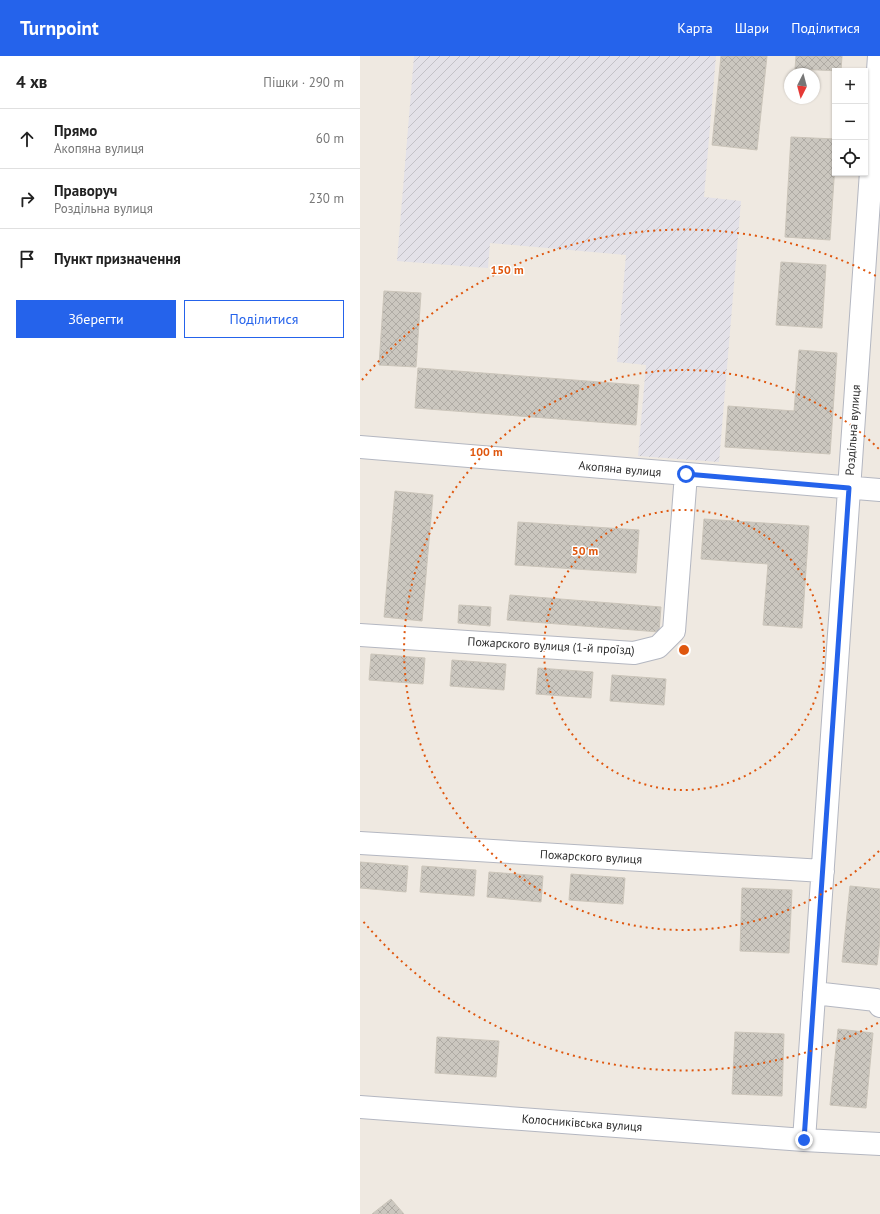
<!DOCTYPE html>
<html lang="uk">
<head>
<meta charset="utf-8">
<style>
	body { margin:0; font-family:"PT Sans",sans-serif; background:#f6f6f6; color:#222 }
	.controls { position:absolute; right:12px; top:12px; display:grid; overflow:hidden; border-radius:0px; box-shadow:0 1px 3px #0004 }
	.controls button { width:36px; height:36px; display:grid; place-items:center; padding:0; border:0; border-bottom:1px solid #e0e0e0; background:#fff; color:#222; font:20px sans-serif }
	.compass { position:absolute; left:424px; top:12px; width:36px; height:36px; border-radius:50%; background:#fff; box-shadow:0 1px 3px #0004; rotate:186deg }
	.stop { position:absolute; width:12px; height:12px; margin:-9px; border:3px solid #2563eb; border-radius:50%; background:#fff }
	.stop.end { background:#2563eb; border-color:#fff; box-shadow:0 1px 4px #0008 }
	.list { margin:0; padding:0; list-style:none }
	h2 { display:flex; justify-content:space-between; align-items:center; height:52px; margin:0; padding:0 16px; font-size:17px }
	h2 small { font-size:13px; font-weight:400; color:#767676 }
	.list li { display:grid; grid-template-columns:26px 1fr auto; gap:12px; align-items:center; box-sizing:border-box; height:60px; padding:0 16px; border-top:1px solid #e0e0e0 }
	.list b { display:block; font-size:15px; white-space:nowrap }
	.list p { margin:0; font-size:13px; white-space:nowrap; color:#767676 }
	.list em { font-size:13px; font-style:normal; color:#767676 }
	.actions { display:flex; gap:8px; padding:12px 16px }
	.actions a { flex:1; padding:9px 0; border:1px solid #2563eb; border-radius:0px; text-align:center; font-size:14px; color:#2563eb }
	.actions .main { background:#2563eb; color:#fff }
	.icon { flex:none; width:22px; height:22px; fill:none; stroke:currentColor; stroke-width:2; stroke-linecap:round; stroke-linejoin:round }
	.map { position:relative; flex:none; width:520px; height:1158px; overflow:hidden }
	header { display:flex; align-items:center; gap:24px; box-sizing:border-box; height:56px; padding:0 20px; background:#2563eb; color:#fff }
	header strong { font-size:19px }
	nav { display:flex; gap:22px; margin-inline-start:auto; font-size:14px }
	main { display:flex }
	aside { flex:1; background:#fff }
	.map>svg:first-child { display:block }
	.industrial { fill:url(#industrial-furrows) }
	.building { fill:url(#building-cross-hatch); stroke:#cbc5ba }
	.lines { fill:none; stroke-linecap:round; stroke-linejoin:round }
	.minor-casing { stroke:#b4b7c1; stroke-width:24 }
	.minor { stroke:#fff; stroke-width:22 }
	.route { stroke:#2563eb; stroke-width:5 }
	.ring { fill:none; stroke:#df570e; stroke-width:2; stroke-dasharray:2 4 }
	.labels { text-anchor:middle; stroke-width:3; stroke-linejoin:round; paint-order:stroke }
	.street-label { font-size:12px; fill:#2e2e2e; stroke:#fff }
	.centre { fill:#df570e; stroke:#fff; stroke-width:2 }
	.ring-label { font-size:12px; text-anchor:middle; font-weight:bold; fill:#df570e; stroke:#fff; stroke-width:3; stroke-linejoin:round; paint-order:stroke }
</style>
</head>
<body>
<header>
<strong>Turnpoint</strong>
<nav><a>Карта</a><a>Шари</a><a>Поділитися</a></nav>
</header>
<main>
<aside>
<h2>4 хв<small>Пішки · 290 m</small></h2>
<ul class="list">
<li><svg class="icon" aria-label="ahead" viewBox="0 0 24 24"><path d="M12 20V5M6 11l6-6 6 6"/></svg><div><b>Прямо</b><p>Акопяна вулиця</p></div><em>60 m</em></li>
<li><svg class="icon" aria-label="right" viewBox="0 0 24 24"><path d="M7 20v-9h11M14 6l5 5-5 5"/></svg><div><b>Праворуч</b><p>Роздільна вулиця</p></div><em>230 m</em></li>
<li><svg class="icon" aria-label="arrive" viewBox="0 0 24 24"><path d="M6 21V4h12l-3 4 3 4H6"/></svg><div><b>Пункт призначення</b></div></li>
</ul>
<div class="actions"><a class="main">Зберегти</a><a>Поділитися</a></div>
</aside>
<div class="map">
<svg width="520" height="1158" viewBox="0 0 520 1158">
	<defs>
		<pattern id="industrial-furrows" width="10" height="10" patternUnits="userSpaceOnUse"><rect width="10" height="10" fill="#e3e1e8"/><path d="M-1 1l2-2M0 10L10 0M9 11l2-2" fill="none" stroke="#c3c1c7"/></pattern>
		<pattern id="building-cross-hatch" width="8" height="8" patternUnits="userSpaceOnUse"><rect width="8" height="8" fill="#cbc7bf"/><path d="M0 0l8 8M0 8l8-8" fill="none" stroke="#afaba4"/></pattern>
	</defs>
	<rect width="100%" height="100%" fill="#efe9e1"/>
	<path class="industrial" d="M54 0H356L344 141 381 145 359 406 278 400 286 309 257 306 266 199 130 187 128 212 37 205Z"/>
	<path class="building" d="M361 0H407L397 94 352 89Z
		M436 0H482L481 15 435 13Z
		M431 81 475 83V108L470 184 425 181Z
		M421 206 466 209 462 272 416 269Z
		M24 235 61 237 56 311 19 309Z
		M439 294 477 297 470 398 365 391 368 350 434 355Z
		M58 312 279 329 276 369 55 352Z
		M35 435 73 439 62 565 24 561Z
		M344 463 449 470 442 572 403 569 408 508 341 503Z
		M158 466 279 474 276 517 155 509Z
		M150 539 301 551 299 576 147 564Z
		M99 549 131 551 130 570 98 567Z
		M11 598 65 602 63 628 9 624Z
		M92 604 146 608 144 634 90 630Z
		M178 612 233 616 231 642 176 638Z
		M252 619 306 623 304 649 250 645Z
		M0 806 48 810 46 836 0 832Z
		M62 810 116 814 114 840 60 836Z
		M129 816 183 820 181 846 127 841Z
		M211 818 265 822 263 848 209 844Z
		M490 830 520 833V883L517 909 482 906Z
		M382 832 432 834 429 897 380 895Z
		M478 973 513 977 506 1052 470 1049Z
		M375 976 424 978 422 1040 372 1038Z
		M77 981 139 985 136 1021 75 1017Z
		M31 1143 44 1158H12Z"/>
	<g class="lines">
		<defs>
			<path id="minor" d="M0 391 520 434
				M0 579 274 597 298 591 314 575 326 418
				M0 787 463 815
				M454 937 516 944 520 950
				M0 1051 444 1084 520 1088
				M444 1084 519 0"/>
		</defs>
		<use href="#minor" class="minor-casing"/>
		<use href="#minor" class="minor"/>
	</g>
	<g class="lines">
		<path class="route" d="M326 418 489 432 444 1084"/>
	</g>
	<g class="ring">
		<circle cx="324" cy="594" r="140"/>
		<path d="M519 795A280 280 0 1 1 519 393"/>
		<path d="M518 967A420 420 0 0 1 2 864M2 324A420 420 0 0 1 518 221"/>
	</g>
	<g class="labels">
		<g class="street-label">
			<text transform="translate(493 374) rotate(-86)" y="4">Роздільна вулиця</text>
			<text transform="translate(260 413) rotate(5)" y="4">Акопяна вулиця</text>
			<text transform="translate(191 590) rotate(3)" y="4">Пожарского вулиця (1-й проїзд)</text>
			<text transform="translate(231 801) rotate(3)" y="4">Пожарского вулиця</text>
			<text transform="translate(222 1067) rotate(4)" y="4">Колосниківська вулиця</text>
		</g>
	</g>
	<circle cx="324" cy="594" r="6" class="centre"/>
	<g class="ring-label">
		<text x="147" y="218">150 m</text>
		<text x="126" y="400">100 m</text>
		<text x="225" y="499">50 m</text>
	</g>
</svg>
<div class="controls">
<button>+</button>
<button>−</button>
<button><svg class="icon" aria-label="locate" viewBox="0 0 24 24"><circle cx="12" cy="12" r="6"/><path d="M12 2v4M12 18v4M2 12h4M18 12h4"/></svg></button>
</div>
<svg class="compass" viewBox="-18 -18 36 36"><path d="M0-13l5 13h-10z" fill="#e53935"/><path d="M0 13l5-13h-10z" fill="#767676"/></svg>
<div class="stop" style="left:326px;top:418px"></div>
<div class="stop end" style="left:444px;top:1084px"></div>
</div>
</main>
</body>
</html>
